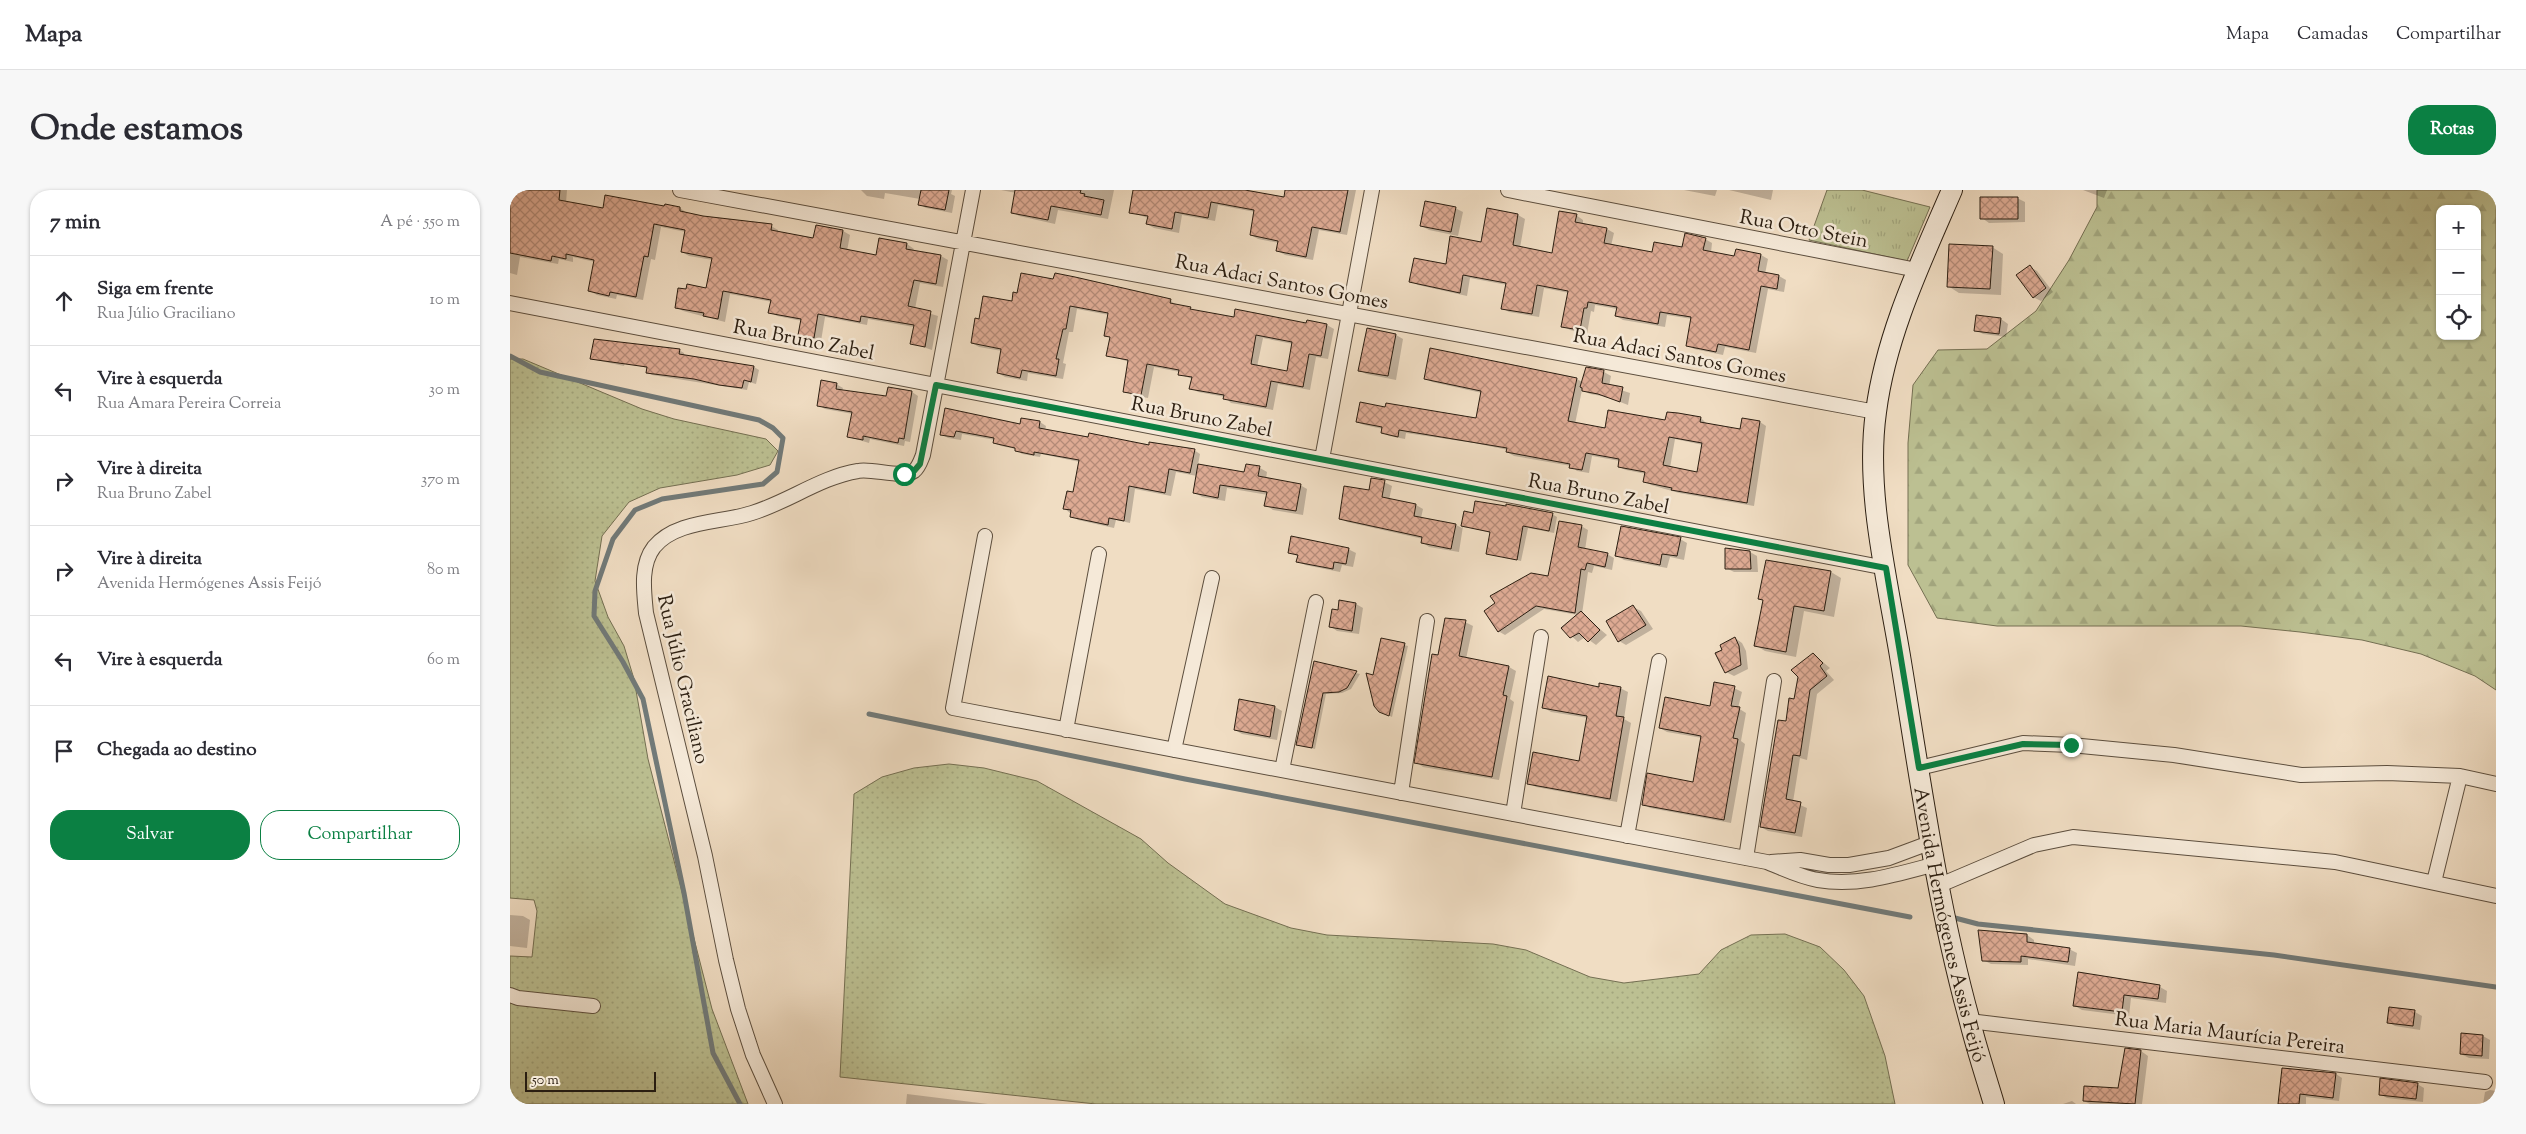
<!DOCTYPE html>
<html lang="pt">
<head>
<meta charset="utf-8">
<style>
	body { margin:0; font-family:"Sorts Mill Goudy",serif; background:#f7f7f7; color:#2b2b33 }
	.controls { position:absolute; right:15px; top:15px; display:grid; overflow:hidden; border-radius:10px; box-shadow:0 1px 4px #0004 }
	.controls button { width:45px; height:45px; display:grid; place-items:center; padding:0; border:0; border-bottom:1px solid #e1e1e2; background:#fff; color:#2b2b33; font:25px sans-serif }
	.scale { position:absolute; left:15px; bottom:12px; width:131px; box-sizing:border-box; padding-left:5px; border:2px solid #2b1e11; border-top:0; font-size:14px; line-height:18px; white-space:nowrap; color:#2b1e11; -webkit-text-stroke:4px #f5e9d8; paint-order:stroke }
	.stop { position:absolute; width:15px; height:15px; margin:-11px; border:4px solid #0b8043; border-radius:50%; background:#fff }
	.stop.end { background:#0b8043; border-color:#fff; box-shadow:0 1px 5px #0008 }
	.list { margin:0; padding:0; list-style:none }
	h2 { display:flex; justify-content:space-between; align-items:center; height:65px; margin:0; padding:0 20px; font-size:21px }
	h2 small { font-size:16px; font-weight:400; color:#7c7c81 }
	.list li { display:grid; grid-template-columns:32px 1fr auto; gap:15px; align-items:center; box-sizing:border-box; height:90px; padding:0 20px; border-top:1px solid #e1e1e2 }
	.list b { display:block; font-size:19px; white-space:nowrap }
	.list p { margin:0; font-size:16px; white-space:nowrap; color:#7c7c81 }
	.list em { font-size:16px; font-style:normal; color:#7c7c81 }
	.actions { display:flex; gap:10px; padding:15px 20px }
	.actions a { flex:1; padding:11px 0; border:1px solid #0b8043; border-radius:20px; text-align:center; font-size:18px; color:#0b8043 }
	.actions .main { background:#0b8043; color:#fff }
	.icon { flex:none; width:28px; height:28px; fill:none; stroke:currentColor; stroke-width:2; stroke-linecap:round; stroke-linejoin:round }
	.map { position:relative; flex:none; width:1986px; height:914px; overflow:hidden; border-radius:20px }
	header { display:flex; align-items:center; gap:30px; box-sizing:border-box; height:70px; padding:0 25px; background:#fff; border-bottom:1px solid #e1e1e2 }
	header strong { font-size:24px }
	nav { display:flex; gap:28px; margin-inline-start:auto; font-size:18px }
	.intro { display:flex; align-items:center; justify-content:space-between; box-sizing:border-box; height:120px; padding:0 30px }
	h1 { margin:0; font-size:35px }
	.button { padding:12px 22px; border-radius:20px; background:#0b8043; color:#fff; font-size:18px; font-weight:700 }
	main { display:flex; gap:30px; padding:0 30px }
	aside { flex:1; background:#fff; border-radius:20px; box-shadow:0 1px 4px #0004 }
	.map>svg:first-child { display:block }
	.grass { fill:url(#grass-dots); stroke:#746f52 }
	.forest { fill:url(#forest-firs); stroke:#746f52; fill-rule:evenodd }
	.park { fill:url(#park-tufts); stroke:#746f52 }
	.shadow { fill:#0003; fill-rule:evenodd }
	.lines { fill:none; stroke-linecap:round; stroke-linejoin:round }
	.stream { stroke:#717a79; stroke-width:5 }
	.building { fill:url(#building-cross-hatch); stroke:#2b1e11; fill-rule:evenodd }
	.minor-casing { stroke:#5c4e3e; stroke-width:16 }
	.secondary-casing { stroke:#2b1e11; stroke-width:22 }
	.minor { stroke:#f5e9d8; stroke-width:14 }
	.secondary { stroke:#f5e9d8; stroke-width:20 }
	.route { stroke:#0b8043; stroke-width:6 }
	.labels { text-anchor:middle; stroke-width:5; stroke-linejoin:round; paint-order:stroke }
	.street-label { font-size:20px; fill:#2b1e11; stroke:#f5e9d8 }
</style>
</head>
<body>
<header>
<strong>Mapa</strong>
<nav><a>Mapa</a><a>Camadas</a><a>Compartilhar</a></nav>
</header>
<div class="intro"><h1>Onde estamos</h1><a class="button">Rotas</a></div>
<main>
<aside>
<h2>7 min<small>A pé · 550 m</small></h2>
<ul class="list">
<li><svg class="icon" aria-label="ahead" viewBox="0 0 24 24"><path d="M12 20V5M6 11l6-6 6 6"/></svg><div><b>Siga em frente</b><p>Rua Júlio Graciliano</p></div><em>10 m</em></li>
<li><svg class="icon" aria-label="left" viewBox="0 0 24 24"><path d="M17 20v-9H6M10 6l-5 5 5 5"/></svg><div><b>Vire à esquerda</b><p>Rua Amara Pereira Correia</p></div><em>30 m</em></li>
<li><svg class="icon" aria-label="right" viewBox="0 0 24 24"><path d="M7 20v-9h11M14 6l5 5-5 5"/></svg><div><b>Vire à direita</b><p>Rua Bruno Zabel</p></div><em>370 m</em></li>
<li><svg class="icon" aria-label="right" viewBox="0 0 24 24"><path d="M7 20v-9h11M14 6l5 5-5 5"/></svg><div><b>Vire à direita</b><p>Avenida Hermógenes Assis Feijó</p></div><em>80 m</em></li>
<li><svg class="icon" aria-label="left" viewBox="0 0 24 24"><path d="M17 20v-9H6M10 6l-5 5 5 5"/></svg><div><b>Vire à esquerda</b></div><em>60 m</em></li>
<li><svg class="icon" aria-label="arrive" viewBox="0 0 24 24"><path d="M6 21V4h12l-3 4 3 4H6"/></svg><div><b>Chegada ao destino</b></div></li>
</ul>
<div class="actions"><a class="main">Salvar</a><a>Compartilhar</a></div>
</aside>
<div class="map">
<svg width="1986" height="914" viewBox="0 0 1986 914">
	<defs>
		<pattern id="grass-dots" width="8" height="8" patternUnits="userSpaceOnUse" patternTransform="scale(1.25)"><rect width="8" height="8" fill="#bcc092"/><path d="M2 2h.1M6 6h.1" fill="none" stroke="#a2a57d" stroke-width="1.8" stroke-linecap="round"/></pattern>
		<pattern id="forest-firs" width="22" height="20" patternUnits="userSpaceOnUse" patternTransform="scale(1.25)"><rect width="22" height="20" fill="#bcc092"/><path d="M5 1l3.5 6h-7zM16 11l3.5 6h-7z" fill="#a2a57d"/></pattern>
		<pattern id="park-tufts" width="24" height="20" patternUnits="userSpaceOnUse" patternTransform="scale(1.25)"><rect width="24" height="20" fill="#bcc092"/><path d="M3 7l-1-3M5 7V3M7 7l1-3M15 17l-1-3M17 17v-4M19 17l1-3" fill="none" stroke="#a2a57d"/></pattern>
		<pattern id="building-cross-hatch" width="8" height="8" patternUnits="userSpaceOnUse" patternTransform="scale(1.25)"><rect width="8" height="8" fill="#ddaa93"/><path d="M0 0l8 8M0 8l8-8" fill="none" stroke="#b38a77"/></pattern>
	</defs>
	<rect width="100%" height="100%" fill="#f0ddc3"/>
	<filter id="stains"><feTurbulence type="fractalNoise" baseFrequency=".004" numOctaves="4"/><feColorMatrix values="0 0 0 0 .2 0 0 0 0 .09 0 0 0 0 .02 0 0 0 .5 -.17"/></filter>
	<radialGradient id="worn" r=".72"><stop offset=".6" stop-color="#630" stop-opacity="0"/><stop offset="1" stop-color="#630" stop-opacity=".3"/></radialGradient>
	<path class="grass" d="M0 169H13L132 219 164 229 256 249 268 261 260 275 227 285 150 298 119 312 92 346 85 391 98 427 114 456 124 489 138 569 202 819 238 914H0V766L22 767 27 721 24 710 0 708Z
		M439 574 474 578 527 591 631 649 658 673 715 714 781 738 817 745 983 754 1016 760 1080 787 1114 793 1189 784 1211 760 1241 745 1275 744 1310 757 1334 780 1354 806 1375 866 1385 914H586L330 887 344 604 372 587 404 578Z"/>
	<path class="forest" d="M1587 0H1986V500L1965 486 1911 464 1852 450 1790 442 1731 436H1487L1427 428 1398 375V253L1403 195 1428 160 1477 159 1526 121 1559 70 1587 17ZM1930 19H1967V146H1930Z"/>
	<path class="park" d="M1317 0H1352L1420 17 1397 71 1299 50Z"/>
	<path class="shadow" d="M0 0H57L56 13 94 19 170 18 177 23 193 27 261 36 268 40V43L304 50 307 36 333 41 340 45 337 61 367 66 370 50 397 54 404 59 403 61 431 66 438 70 433 97 410 93 405 119 428 126 422 160 401 153 404 137 358 129 357 135 315 127 311 151 296 148 289 144 292 131 267 126 260 122 262 112 220 104 215 132 173 121 166 117 197 99 203 70 179 66 172 62 176 42 151 37 145 70 141 69 133 110 107 105 106 109 87 105 80 101 85 72 63 67V72L49 69 48 74 10 67 7 85 0 83Z
		M351 0H442L441 4 445 6 442 23 416 18 409 14 410 9 375 3 374 9 357 6Z
		M491 0H604L598 29 548 20 545 34 509 26 502 22 506 3Z
		M624 0H738L775 9 776 0H846L837 45 809 40 803 70 775 65 768 61 769 53 748 49 741 45 745 22 708 15 705 31 672 25 669 43 644 38 637 34 638 28 620 22Z
		M1174 0H1207L1205 6Z
		M1219 0H1263L1261 10Z
		M1573 0H1597L1594 8Z
		M1507 8 1515 12V32L1479 33 1472 28Z
		M945 18 953 22 948 46 919 40 912 36Z
		M978 20 1008 25 1015 29 1010 58 1043 64 1066 25 1073 30V35L1097 39 1104 43 1101 56 1143 63 1173 59 1195 49 1202 53 1201 63 1225 68 1251 65 1258 69 1255 84 1269 86 1276 90 1274 102 1258 99 1246 163 1215 157 1213 165 1184 159 1177 155 1182 129 1157 125 1155 137 1113 130 1106 126 1107 119 1085 115 1084 122 1081 121 1077 144 1060 140 1053 136 1059 103 1034 98 1029 127 999 122 992 118 997 95 960 88 957 106 908 95 901 91 937 76 972 53Z
		M1482 57 1493 64 1491 105 1449 103 1438 96Z
		M1520 77 1527 81 1543 102 1531 111 1523 107Z
		M660 110 667 116 686 121 725 129 797 135 798 132 817 135 824 139 818 169 806 167 800 200 768 194 763 220 721 213 715 207 688 202 681 198 682 189 669 184 670 182 644 177 638 208 622 205 615 201 619 172 598 165 601 148 596 145 599 125 567 119 563 142H559L553 173 556 174 553 189 518 183 517 191 495 187 488 183 492 161 469 157 462 153 470 131 503 113ZM753 148 783 154 778 182 747 177Z
		M1491 129 1498 134 1496 147 1473 144 1466 140Z
		M858 139 886 145 893 149 886 190 856 184 849 180Z
		M921 159 1067 189 1072 192 1077 179 1094 182 1101 186 1099 196 1120 203 1118 215 1097 207 1080 204 1072 200 1065 234 1096 240 1191 228 1197 234 1231 241 1250 232 1256 236 1244 316 1169 303 1141 295 1135 291 1136 284 1116 280 1109 277 1110 271 1082 266 1079 283 1067 281 1061 276 1004 266 997 262 998 260 964 253 896 243 895 249 879 246 873 243V239L854 235 847 232 876 218 967 229 972 203 922 192 915 188ZM1165 249 1193 255 1188 283 1160 278Z
		M169 160 174 163V166L244 177 249 180 246 194 239 192 237 200 142 185 137 182 138 178 115 173 114 176 81 169Z
		M326 194 333 198 332 201 377 208 379 198 402 202 408 206 400 252 395 251 394 256 360 249 359 253 339 247 343 224 315 219 308 215Z
		M436 219 511 236 530 232 536 236 535 241 684 260 690 264 688 275 735 284 750 278 757 282 756 289 790 295 797 299 793 325 763 320 756 315 758 305 717 298 715 311 692 307 684 302 687 286 666 282 661 306 625 299 620 333 606 330 604 338 568 330 554 318 564 304 570 272 531 264 530 267 512 264 506 259 491 256 484 253 485 250 452 244 451 250 438 248 431 244Z
		M874 292 882 296 879 310 906 315 913 319 911 328 946 335 952 338 955 323 1042 324 1047 327 1044 343 1018 338 1011 371 977 363 981 343 953 336 949 362 919 357 912 352 913 349 837 332 830 328Z
		M1071 336 1078 340 1075 360 1097 364 1104 368 1102 380 1084 376 1082 383 1078 382 1072 424 1097 445 1086 455 1075 447 1068 452 1053 438 1068 425 1034 419 995 445 988 441 1039 387Z
		M1170 349 1177 353 1174 370 1160 367 1157 378 1114 370 1107 366Z
		M838 359 846 363 843 377 832 375 830 382 795 375 788 371 789 367 779 362Z
		M1216 359 1240 362 1247 366 1248 382H1224L1216 378Z
		M1257 371 1321 382 1331 388 1324 427 1294 421 1286 467 1255 461 1245 455 1254 411 1250 408Z
		M846 414 853 418 849 444 827 441 820 436 829 421Z
		M1123 417 1131 421 1143 439 1116 455 1109 451Z
		M955 432 963 436 956 469 999 477 1006 481 1000 509 1004 512 989 590 913 577 906 572 929 467Z
		M1225 448 1232 453 1236 461 1238 479 1224 486 1216 482 1213 460Z
		M894 455 898 456 882 527 870 521 862 509 858 485 864 486Z
		M1303 464 1320 478 1316 481 1324 490 1307 504 1297 570 1290 568 1283 612 1297 618 1292 647 1258 641 1251 637 1277 532Z
		M805 473 850 484 841 499 832 503 816 504 805 559 788 555Z
		M1090 498H1110L1118 502 1114 529 1121 533 1107 612 1026 597 1019 593 1070 573 1078 528 1041 522 1033 517Z
		M1224 498 1232 502 1228 518 1236 523 1231 551 1235 554 1221 633 1140 618 1133 614 1184 593 1192 548 1157 542 1150 538 1201 517Z
		M765 517 772 521 767 550 732 544 725 540Z
		M0 725 13 726 20 730 17 758 0 756Z
		M1517 745 1524 750V754L1559 759 1567 763 1565 776 1518 769V775L1481 774 1473 770Z
		M1569 784 1650 797 1657 801 1656 813 1621 808 1619 826 1572 820 1565 816Z
		M1905 822 1912 826 1910 840 1885 836 1878 832Z
		M1973 846 1980 850 1979 869 1959 868 1951 864Z
		M1617 860 1631 861 1638 866 1632 914H1580L1574 911 1609 900Z
		M1826 884 1832 888 1829 911 1796 907V914H1769Z
		M1907 894 1914 898 1913 912 1877 908 1870 904Z
		M1980 900 1986 901V914H1973L1975 902Z
		M397 904 478 914H396Z
		M1562 911 1566 914H1553Z"/>
	<g class="lines">
		<path class="stream" d="M0 166 30 182 249 230 263 238 273 248 267 282 253 294 152 309 125 320 103 349 85 401 84 426 113 472 133 509 174 703 203 863 230 914
			M359 524 675 589 1400 727
			M1445 728 1468 734 1764 765 1986 797"/>
	</g>
	<path class="building" d="M0 0H50L49 10 93 18 95 5 154 16 155 14 170 17V21L193 26 262 34 261 40 303 48 306 35 333 40 330 58 366 65 369 48 397 53 396 59 431 65 426 94 404 90 398 116 421 121 415 157 400 154 404 135 351 126 350 132 308 124 304 148 288 145 291 129 258 123 261 110 213 101 208 129 193 126 194 123 165 118 168 98 176 99 177 94 196 98 202 68 171 62 175 40 144 34 138 67 134 66 126 107 100 102 99 106 78 101 84 70 56 64V69L42 66 41 71 0 63Z
		M411 0H439L435 20 408 15Z
		M505 0H571L570 3 575 4 574 6 594 10 591 25 541 16 538 30 501 23Z
		M623 0H735L774 7 775 0H838L830 42 802 37 796 67 766 61 768 51 740 45 744 20 701 12 698 28 665 22 662 39 636 34 638 26 619 23Z
		M1470 7H1508V29H1470Z
		M915 11 946 17 941 42 910 36Z
		M977 18 1008 24 1003 55 1042 63 1049 21 1067 24 1065 32 1097 38 1094 53 1142 62 1144 52 1172 57 1175 43 1196 48 1193 60 1224 66 1226 59 1251 64 1248 81 1269 85 1267 99 1251 96 1239 160 1208 154 1206 162 1176 156 1181 127 1150 122 1148 134 1105 126 1107 117 1078 112 1077 118H1074L1070 140 1051 137 1058 101 1027 95 1022 124 991 119 996 93 953 85 950 103 899 92 904 68 936 74 940 46 971 52Z
		M1439 54 1483 56 1480 99 1437 97Z
		M1520 75 1536 98 1523 108 1506 85Z
		M511 83 543 89 545 83 565 87 661 109 660 113 681 117 680 119 724 127 725 119 796 133 797 130 817 134 811 166 799 164 793 197 761 191 756 217 713 209 714 205 679 199 682 187 668 185 669 180 637 174 631 205 613 202 618 170 596 166 600 147 594 146 598 123 560 116 556 139H553L546 169H549L546 186 512 180 510 188 487 183 491 159 461 153 465 128 469 129 473 106 502 111 503 102 507 103ZM746 145 782 152 777 181 741 174Z
		M1466 125 1491 128 1489 144 1464 141Z
		M857 138 886 144 878 186 848 181Z
		M84 149 170 159 169 164 244 176 241 192 234 190 232 198 209 195 184 189 136 183 137 177 80 169Z
		M920 158 1067 188 1058 231 1095 238 1098 220 1155 230 1157 222 1168 223 1191 227 1190 232 1230 239 1232 228 1250 231 1237 313 1161 300 1162 298 1133 292 1135 282 1108 277 1109 269 1076 263 1072 280 1059 278 1060 274 996 262 997 258 889 240 888 247 871 243 872 237 846 232 850 212 875 217 876 213 966 228 971 201 914 189ZM1159 247 1192 253 1187 282 1153 275Z
		M1076 177 1094 180 1092 193 1113 197 1110 212 1088 204 1072 201V198L1070 197Z
		M311 190 327 193 326 199 376 206 378 197 402 201 394 249 389 248 388 253 353 246V250L337 247 342 222 307 216Z
		M435 218 510 234 511 228 530 231 529 238 578 247 579 243 639 255V252L685 259 680 283 659 279 655 303 619 296 614 331 599 328 598 335 560 327 561 320 553 319 557 301 563 302 569 270 524 262V265L505 261V258L483 253 484 248 446 241 444 247 430 245Z
		M688 274 734 282 736 274 750 276 748 286 791 294 786 321 754 316 757 302 710 295 708 308 683 303Z
		M861 288 875 290 872 307 906 314 904 326 946 334 941 359 911 353 912 347 829 329 834 296 859 300Z
		M965 311 996 316V314L1043 323 1039 341 1013 336 1007 370 976 364 980 342 951 336 954 321 963 323Z
		M1049 331 1072 335 1068 357 1098 363 1095 377 1077 373 1075 380 1071 379 1065 423 1026 416 988 442 974 421 985 413 980 406 1021 383 1038 386Z
		M1111 336 1171 347 1167 366 1152 364 1150 375 1105 366Z
		M781 346 839 358 836 374 824 372 823 379 786 372 788 365 778 363Z
		M1215 358 1240 361 1241 379H1215Z
		M1256 370 1321 381 1314 421 1284 416 1276 462 1244 456 1253 410 1248 409Z
		M829 410 846 413 842 441 819 437 822 419 828 420Z
		M1123 415 1136 435 1108 452 1096 431Z
		M1071 421 1090 440 1078 452 1069 443 1060 448 1051 438Z
		M935 428 956 430 949 466 999 476 993 505 997 506 982 587 904 573 922 464 928 465Z
		M1225 447 1229 456 1231 475 1215 483 1205 463 1212 460 1210 455Z
		M871 448 895 453 879 526 869 522 864 516 856 483 863 485Z
		M1303 463 1313 473 1310 476 1317 486 1300 500 1290 566 1283 565 1276 609 1291 612 1285 643 1250 637 1268 530 1276 531 1279 508 1284 509 1288 487 1281 480Z
		M804 471 847 481 837 498 829 502 813 503 802 558 786 555Z
		M1038 486 1089 497V493L1111 497 1106 526 1114 527 1100 609 1017 594 1023 562 1069 571 1077 526 1032 518Z
		M1204 492 1225 496 1221 516 1230 517 1223 548 1228 549 1214 630 1132 615 1137 583 1183 592 1191 546 1149 538 1155 507 1200 516Z
		M729 509 765 516 760 547 724 540Z
		M1468 740 1517 744V752L1560 758 1558 772 1511 766V772L1472 771Z
		M1568 782 1650 795 1648 809 1614 805 1612 822 1563 816Z
		M1879 817 1905 820 1903 836 1877 833Z
		M1951 843 1973 845 1972 866 1950 864Z
		M1615 858 1631 860 1625 914 1573 911 1574 896 1608 898Z
		M1772 878 1826 883 1823 908 1790 904 1789 914H1768Z
		M1870 888 1908 893 1906 909 1869 905Z"/>
	<g class="lines">
		<defs>
			<path id="minor" d="M170 0 1366 222
				M998 0 1407 80
				M0 113 1376 378
				M812 269 862 0
				M475 346 443 518 1257 672C1274 679 1290 687 1308 690 1348 697 1388 684 1426 674
				M556 540 589 364
				M664 560 702 388
				M1409 578 1513 553 1561 555 1664 565 1791 585 1877 583 1950 586 1986 594
				M772 580 806 412
				M891 603 917 431
				M1003 624 1031 447
				M1117 646 1149 471
				M1236 668 1264 491
				M1261 672 1290 670 1319 675H1339L1379 668 1422 652
				M1924 692 1950 586
				M1430 695 1524 655 1563 647 1825 672 1986 706
				M0 805 8 808 83 816
				M1459 831 1975 892
				M265 914 243 865 228 819 216 770 195 666 136 423C134 402 130 375 144 357 166 330 211 333 242 323 278 312 311 287 348 281 363 278 392 289 404 281 409 277 411 270 413 265L463 0"/>
			<g id="secondary">
				<path id="s1" d="M1442 0C1411 72 1376 144 1366 222 1355 301 1377 388 1390 466 1410 588 1427 713 1460 832 1467 860 1476 887 1484 914"/>
			</g>
		</defs>
		<use href="#minor" class="minor-casing"/>
		<use href="#secondary" class="secondary-casing"/>
		<use href="#minor" class="minor"/>
		<use href="#secondary" class="secondary"/>
	</g>
	<g class="lines">
		<path class="route" d="M394 284 404 281 410 274 426 195 1376 378 1409 578 1513 554 1561 555"/>
	</g>
	<g class="labels">
		<g class="street-label">
			<text transform="translate(1294 38) rotate(11)" y="7">Rua Otto Stein</text>
			<text transform="translate(772 91) rotate(11)" y="7">Rua Adaci Santos Gomes</text>
			<text transform="translate(294 149) rotate(11)" y="7">Rua Bruno Zabel</text>
			<text transform="translate(1170 165) rotate(11)" y="7">Rua Adaci Santos Gomes</text>
			<text transform="translate(692 226) rotate(11)" y="7">Rua Bruno Zabel</text>
			<text transform="translate(1089 303) rotate(11)" y="7">Rua Bruno Zabel</text>
			<text transform="translate(174 489) rotate(77)" y="7">Rua Júlio Graciliano</text>
			<text dy="7" stroke="none"><textPath href="#s1" startOffset="755">Avenida Hermógenes Assis Feijó</textPath></text>
			<text transform="translate(1720 842) rotate(7)" y="7">Rua Maria Maurícia Pereira</text>
		</g>
	</g>
	<rect width="100%" height="100%" filter="url(#stains)"/>
	<rect width="100%" height="100%" fill="url(#worn)"/>
</svg>
<div class="controls">
<button>+</button>
<button>−</button>
<button><svg class="icon" aria-label="locate" viewBox="0 0 24 24"><circle cx="12" cy="12" r="6"/><path d="M12 2v4M12 18v4M2 12h4M18 12h4"/></svg></button>
</div>
<div class="scale">50 m</div>
<div class="stop" style="left:394px;top:284px"></div>
<div class="stop end" style="left:1561px;top:555px"></div>
</div>
</main>
</body>
</html>
